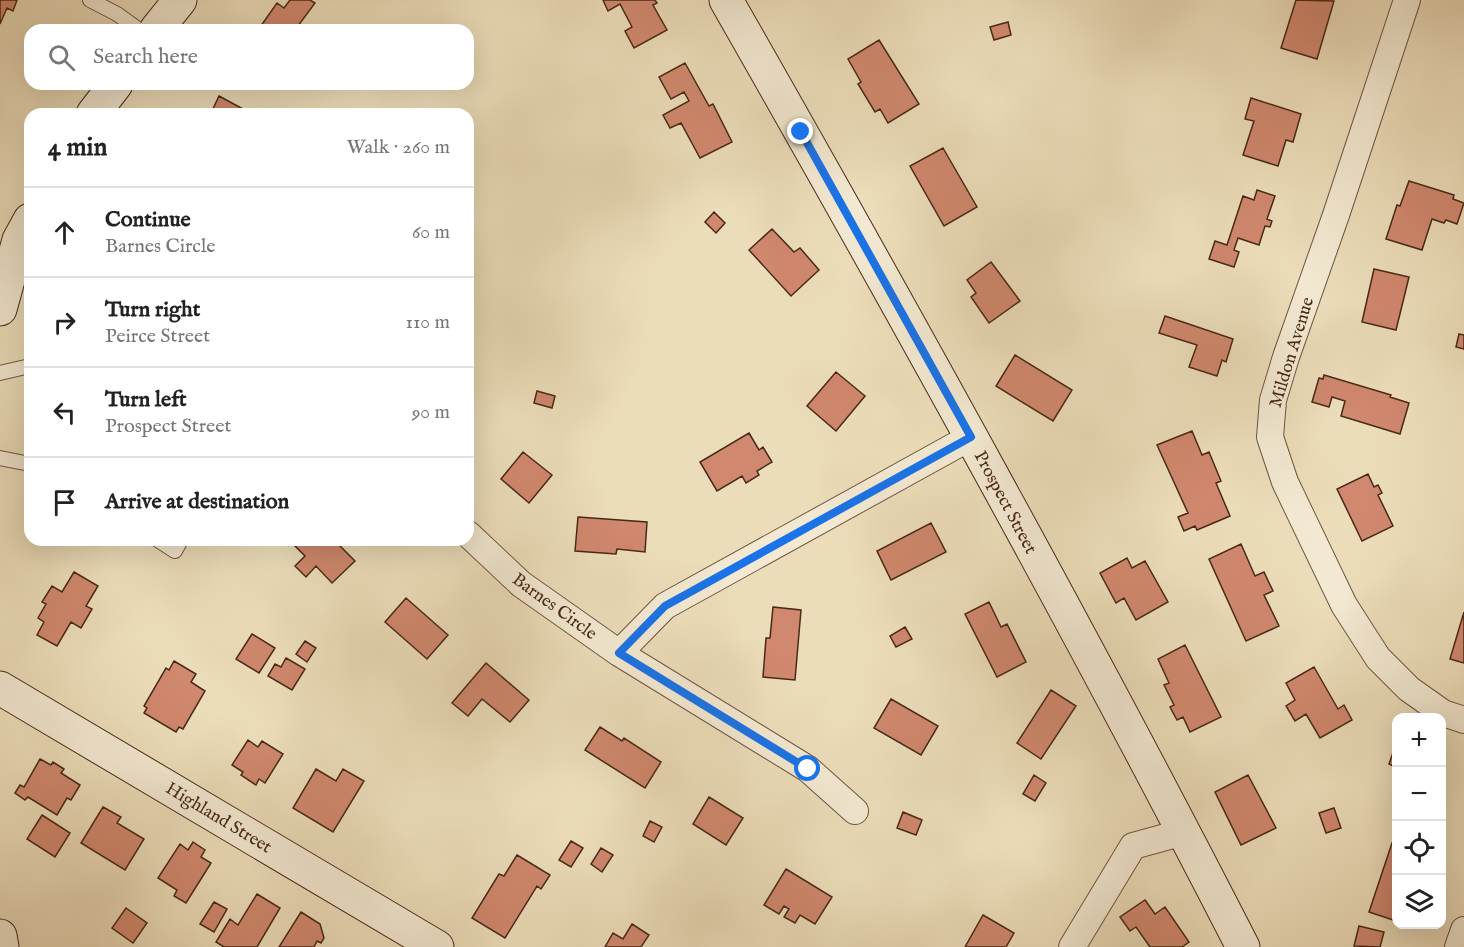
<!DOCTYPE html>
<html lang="en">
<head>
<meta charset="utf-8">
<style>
	body { margin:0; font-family:"IM FELL English",serif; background:#f2f2f2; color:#222 }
	.controls { position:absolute; right:18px; bottom:18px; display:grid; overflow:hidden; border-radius:12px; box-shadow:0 6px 24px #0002 }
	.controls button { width:54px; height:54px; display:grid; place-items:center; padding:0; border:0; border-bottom:2px solid #e0e0e0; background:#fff; color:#222; font:30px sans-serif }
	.stop { position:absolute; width:18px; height:18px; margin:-14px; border:4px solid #1a73e8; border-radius:50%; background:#fff }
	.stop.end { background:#1a73e8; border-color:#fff; box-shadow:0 2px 6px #0008 }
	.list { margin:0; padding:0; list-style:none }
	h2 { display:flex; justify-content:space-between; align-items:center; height:78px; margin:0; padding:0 24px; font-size:26px }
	h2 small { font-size:20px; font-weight:400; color:#767676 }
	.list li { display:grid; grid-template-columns:39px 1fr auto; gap:18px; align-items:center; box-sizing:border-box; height:90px; padding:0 24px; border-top:2px solid #e0e0e0 }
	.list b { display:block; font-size:22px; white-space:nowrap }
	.list p { margin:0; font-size:20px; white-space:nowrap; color:#767676 }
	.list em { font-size:20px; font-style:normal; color:#767676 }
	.icon { flex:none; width:33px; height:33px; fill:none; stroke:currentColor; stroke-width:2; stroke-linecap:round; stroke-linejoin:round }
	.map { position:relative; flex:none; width:1464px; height:947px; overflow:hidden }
	.search { position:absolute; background:#fff; box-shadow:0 6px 24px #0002; left:24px; top:24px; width:450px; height:66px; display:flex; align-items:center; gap:15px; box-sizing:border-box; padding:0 21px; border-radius:18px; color:#767676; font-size:22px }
	.panel { position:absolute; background:#fff; box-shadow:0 6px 24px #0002; left:24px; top:108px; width:450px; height:438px; border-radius:18px }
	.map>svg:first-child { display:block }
	.building { fill:#d0886e; stroke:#482917; stroke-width:1.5 }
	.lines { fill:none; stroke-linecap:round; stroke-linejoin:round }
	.lane-casing { stroke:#715640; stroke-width:16 }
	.street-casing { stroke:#715640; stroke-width:28 }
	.secondary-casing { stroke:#482917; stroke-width:35 }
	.lane { stroke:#f3e9d2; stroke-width:14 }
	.street { stroke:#f3e9d2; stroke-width:26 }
	.secondary { stroke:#f3e9d2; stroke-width:33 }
	.route { stroke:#1a73e8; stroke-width:8 }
	.labels { text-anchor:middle; stroke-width:6; stroke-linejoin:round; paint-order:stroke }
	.street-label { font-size:18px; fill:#482917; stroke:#f3e9d2 }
</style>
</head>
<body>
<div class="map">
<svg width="1464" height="947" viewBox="0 0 1464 947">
	<rect width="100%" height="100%" fill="#ecddba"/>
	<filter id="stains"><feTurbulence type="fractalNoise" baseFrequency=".00333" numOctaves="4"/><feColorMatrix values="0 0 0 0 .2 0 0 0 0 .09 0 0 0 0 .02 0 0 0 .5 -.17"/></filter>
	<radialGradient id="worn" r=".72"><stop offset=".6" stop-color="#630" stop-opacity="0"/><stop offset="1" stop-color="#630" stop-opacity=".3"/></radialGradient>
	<path class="building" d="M0 0H17L13 11 7 8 0 24Z
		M290 0H310L315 3 295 30H258L277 3 284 8Z
		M603 0H655L657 3 653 5 667 30 634 48 625 31 632 27 620 4 608 11Z
		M1296 0 1334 1 1317 59 1281 48Z
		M1008 22 1011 35 994 40 990 27Z
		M879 40 919 104 888 123 880 109 875 112 858 84 861 82 848 59Z
		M685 63 709 106 713 104 732 142 700 158 681 123 670 128 663 115 689 101 684 92 671 99 659 77Z
		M219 96 245 110 243 114H206L209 109 212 111Z
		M1251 98 1301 114 1293 142 1286 140 1278 166 1243 155 1254 121 1245 119Z
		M943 148 977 207 944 226 910 166Z
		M1409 181 1454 195 1453 199 1464 203 1457 224 1446 220 1444 223 1432 219 1422 250 1386 239 1397 205 1400 206Z
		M1257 190 1275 196 1267 219 1272 221 1270 227 1265 226 1259 245 1238 238 1234 250 1239 252 1234 267 1209 259 1215 241 1227 245 1243 196 1254 200Z
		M714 212 725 223 716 233 705 222Z
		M772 229 794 252 800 248 819 270 791 296 749 250Z
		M991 262 1020 301 989 323 971 297 976 293 967 280Z
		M1374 269 1409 277 1396 330 1362 322Z
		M1165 316 1233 339 1226 362 1222 360 1217 376 1189 367 1197 345 1159 333Z
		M1459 334 1464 335V349L1456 347Z
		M1015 355 1072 390 1053 421 996 386Z
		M836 372 865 396 836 431 807 406Z
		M1324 375 1391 395 1390 397 1409 403 1400 434 1341 416 1345 401 1332 397 1329 407 1312 402 1319 378 1323 379Z
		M537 391 555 396 552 408 534 403Z
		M1192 431 1202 455 1209 452 1221 481 1216 483 1230 516 1197 530 1195 526 1184 531 1178 517 1188 513 1157 445Z
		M749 433 759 450 763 447 772 462 757 471 759 475 746 483 742 476 717 491 700 462Z
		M523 452 552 475 529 503 501 479Z
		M1368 474 1374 487 1378 485 1382 493 1378 495 1393 526 1362 541 1337 489Z
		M578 517 647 522 645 552 617 549 616 554 575 551Z
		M931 523 946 552 891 580 877 551Z
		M289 540H334L355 561 332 583 316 566 306 577 295 566 305 556Z
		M1241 544 1255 576 1264 572 1273 591 1264 595 1279 626 1246 641 1209 559Z
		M1127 558 1132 568 1145 561 1168 602 1136 620 1124 598 1116 603 1100 573Z
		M74 572 98 586 86 606 92 609 81 628 71 622 57 646 37 635 44 622 38 618 46 604 42 602 52 586 62 592Z
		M406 598 448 635 427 659 385 622Z
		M989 602 1001 627 1007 624 1026 662 997 677 965 614Z
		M773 607 801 610 795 680 763 677 766 638H770Z
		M1464 612V663L1450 659Z
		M905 627 912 639 896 647 890 636Z
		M252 634 275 648 259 673 236 659Z
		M305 641 316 648 307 662 296 654Z
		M1185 645 1221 717 1190 732 1183 717 1177 720 1170 707 1174 705 1164 685 1169 683 1158 659Z
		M286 658 305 669 292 690 268 676 275 664 281 667Z
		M174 661 196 674 191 682 205 691 183 729 179 727 176 732 144 713 147 708 144 706 166 668 169 670Z
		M486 663 529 700 510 722 482 699 468 716 452 703Z
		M1314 667 1338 709 1344 705 1352 720 1320 738 1306 714 1295 721 1286 706 1295 700 1286 683Z
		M1051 690 1076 706 1041 759 1017 743Z
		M891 699 938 726 921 755 874 728Z
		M600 727 622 741 624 738 661 762 645 788 585 750Z
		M248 740 258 747 262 741 283 754 265 783 259 779 256 785 241 775 243 772 232 765Z
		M1396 744V767L1389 764Z
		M40 759 51 765 53 762 64 769 61 773 80 785 71 800 67 798 57 815 28 797 25 800 15 793 20 785 24 787Z
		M316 769 336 781 343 769 364 781 333 832 293 808Z
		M1034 775 1046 783 1035 801 1023 794Z
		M1248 775 1276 828 1241 845 1215 792Z
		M709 797 743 818 726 845 693 824Z
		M103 807 121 817 117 823 144 839 125 870 81 843Z
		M1334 808 1341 828 1326 833 1319 813Z
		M903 812 922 820 916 835 897 828Z
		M42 815 70 833 55 857 27 839Z
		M650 821 662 827 654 842 643 836Z
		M571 841 583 848 571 867 559 860Z
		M193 842 205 850 201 857 211 863 186 903 174 896 177 890 158 878 180 844 188 850Z
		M1392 843 1396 845V921L1369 912Z
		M601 848 613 855 602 872 591 864Z
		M517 855 550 875 541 889 537 886 505 938 472 918 499 874 504 876Z
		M786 869 832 897 815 924 800 915 795 923 784 917 789 909 784 906 779 914 764 905Z
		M257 894 280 908 257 947H224L216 942 230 919 238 925Z
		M1145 900 1155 914 1165 907 1189 942 1182 947H1150L1136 927 1130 931 1120 917Z
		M214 902 227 909 214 932 200 924Z
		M126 908 147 923 133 943 112 928Z
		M301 912 320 924 324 938 321 943 317 941 314 947H279Z
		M983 915 1014 933 1006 947H965Z
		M632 924 649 935 641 947H605L613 933 623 939Z
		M1359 926 1384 932 1380 947 1354 946Z"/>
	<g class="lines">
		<defs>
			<path id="lane" d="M90 0 117 14 139 30
				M0 373 30 366
				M0 458 30 464
				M158 540 175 551 181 540"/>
			<path id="street" d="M1407 0 1336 215 1286 357 1273 400 1270 437 1285 482 1344 605 1378 658 1409 689 1443 713 1464 720
				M468 534 521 584 619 653 808 769 855 811
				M619 653 665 606 971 437
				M1072 947 1133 846 1184 832
				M1458 947 1464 930"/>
			<path id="secondary" d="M726 0C904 312 1079 627 1243 947
				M156 30 180 0
				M93 114 116 84
				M0 309 19 240 30 220
				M0 688 437 947
				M0 936 2 947"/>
		</defs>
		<use href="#lane" class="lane-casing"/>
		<use href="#street" class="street-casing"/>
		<use href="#secondary" class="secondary-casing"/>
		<use href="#lane" class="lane"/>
		<use href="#street" class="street"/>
		<use href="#secondary" class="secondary"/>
	</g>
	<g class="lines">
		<path class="route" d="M801 132 971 437 665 606 619 653 808 769"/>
	</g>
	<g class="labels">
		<g class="street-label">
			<text transform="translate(1291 352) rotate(-73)" y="6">Mildon Avenue</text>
			<text transform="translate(1006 502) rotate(62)" y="6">Prospect Street</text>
			<text transform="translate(555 606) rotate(36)" y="6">Barnes Circle</text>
			<text transform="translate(219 817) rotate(31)" y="6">Highland Street</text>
		</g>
	</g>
	<rect width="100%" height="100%" filter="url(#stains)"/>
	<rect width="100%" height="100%" fill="url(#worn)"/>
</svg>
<div class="controls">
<button>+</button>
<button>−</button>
<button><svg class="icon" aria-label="locate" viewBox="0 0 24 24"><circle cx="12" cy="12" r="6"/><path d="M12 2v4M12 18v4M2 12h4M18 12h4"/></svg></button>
<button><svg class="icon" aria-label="layers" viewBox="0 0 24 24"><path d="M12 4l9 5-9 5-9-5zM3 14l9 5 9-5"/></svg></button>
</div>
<div class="stop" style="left:808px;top:769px"></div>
<div class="stop end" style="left:801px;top:132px"></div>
<div class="search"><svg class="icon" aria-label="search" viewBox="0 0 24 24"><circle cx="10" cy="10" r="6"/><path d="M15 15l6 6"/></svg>Search here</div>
<section class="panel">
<h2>4 min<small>Walk · 260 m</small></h2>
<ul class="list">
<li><svg class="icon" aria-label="ahead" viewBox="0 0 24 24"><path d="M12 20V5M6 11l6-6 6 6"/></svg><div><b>Continue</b><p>Barnes Circle</p></div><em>60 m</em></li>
<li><svg class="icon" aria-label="right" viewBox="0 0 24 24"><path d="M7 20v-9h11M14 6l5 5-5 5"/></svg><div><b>Turn right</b><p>Peirce Street</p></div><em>110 m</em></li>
<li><svg class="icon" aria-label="left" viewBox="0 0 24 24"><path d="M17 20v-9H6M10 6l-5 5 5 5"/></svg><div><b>Turn left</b><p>Prospect Street</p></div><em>90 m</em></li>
<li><svg class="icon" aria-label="arrive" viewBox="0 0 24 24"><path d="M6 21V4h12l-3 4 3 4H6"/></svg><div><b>Arrive at destination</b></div></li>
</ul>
</section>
</div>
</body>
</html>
